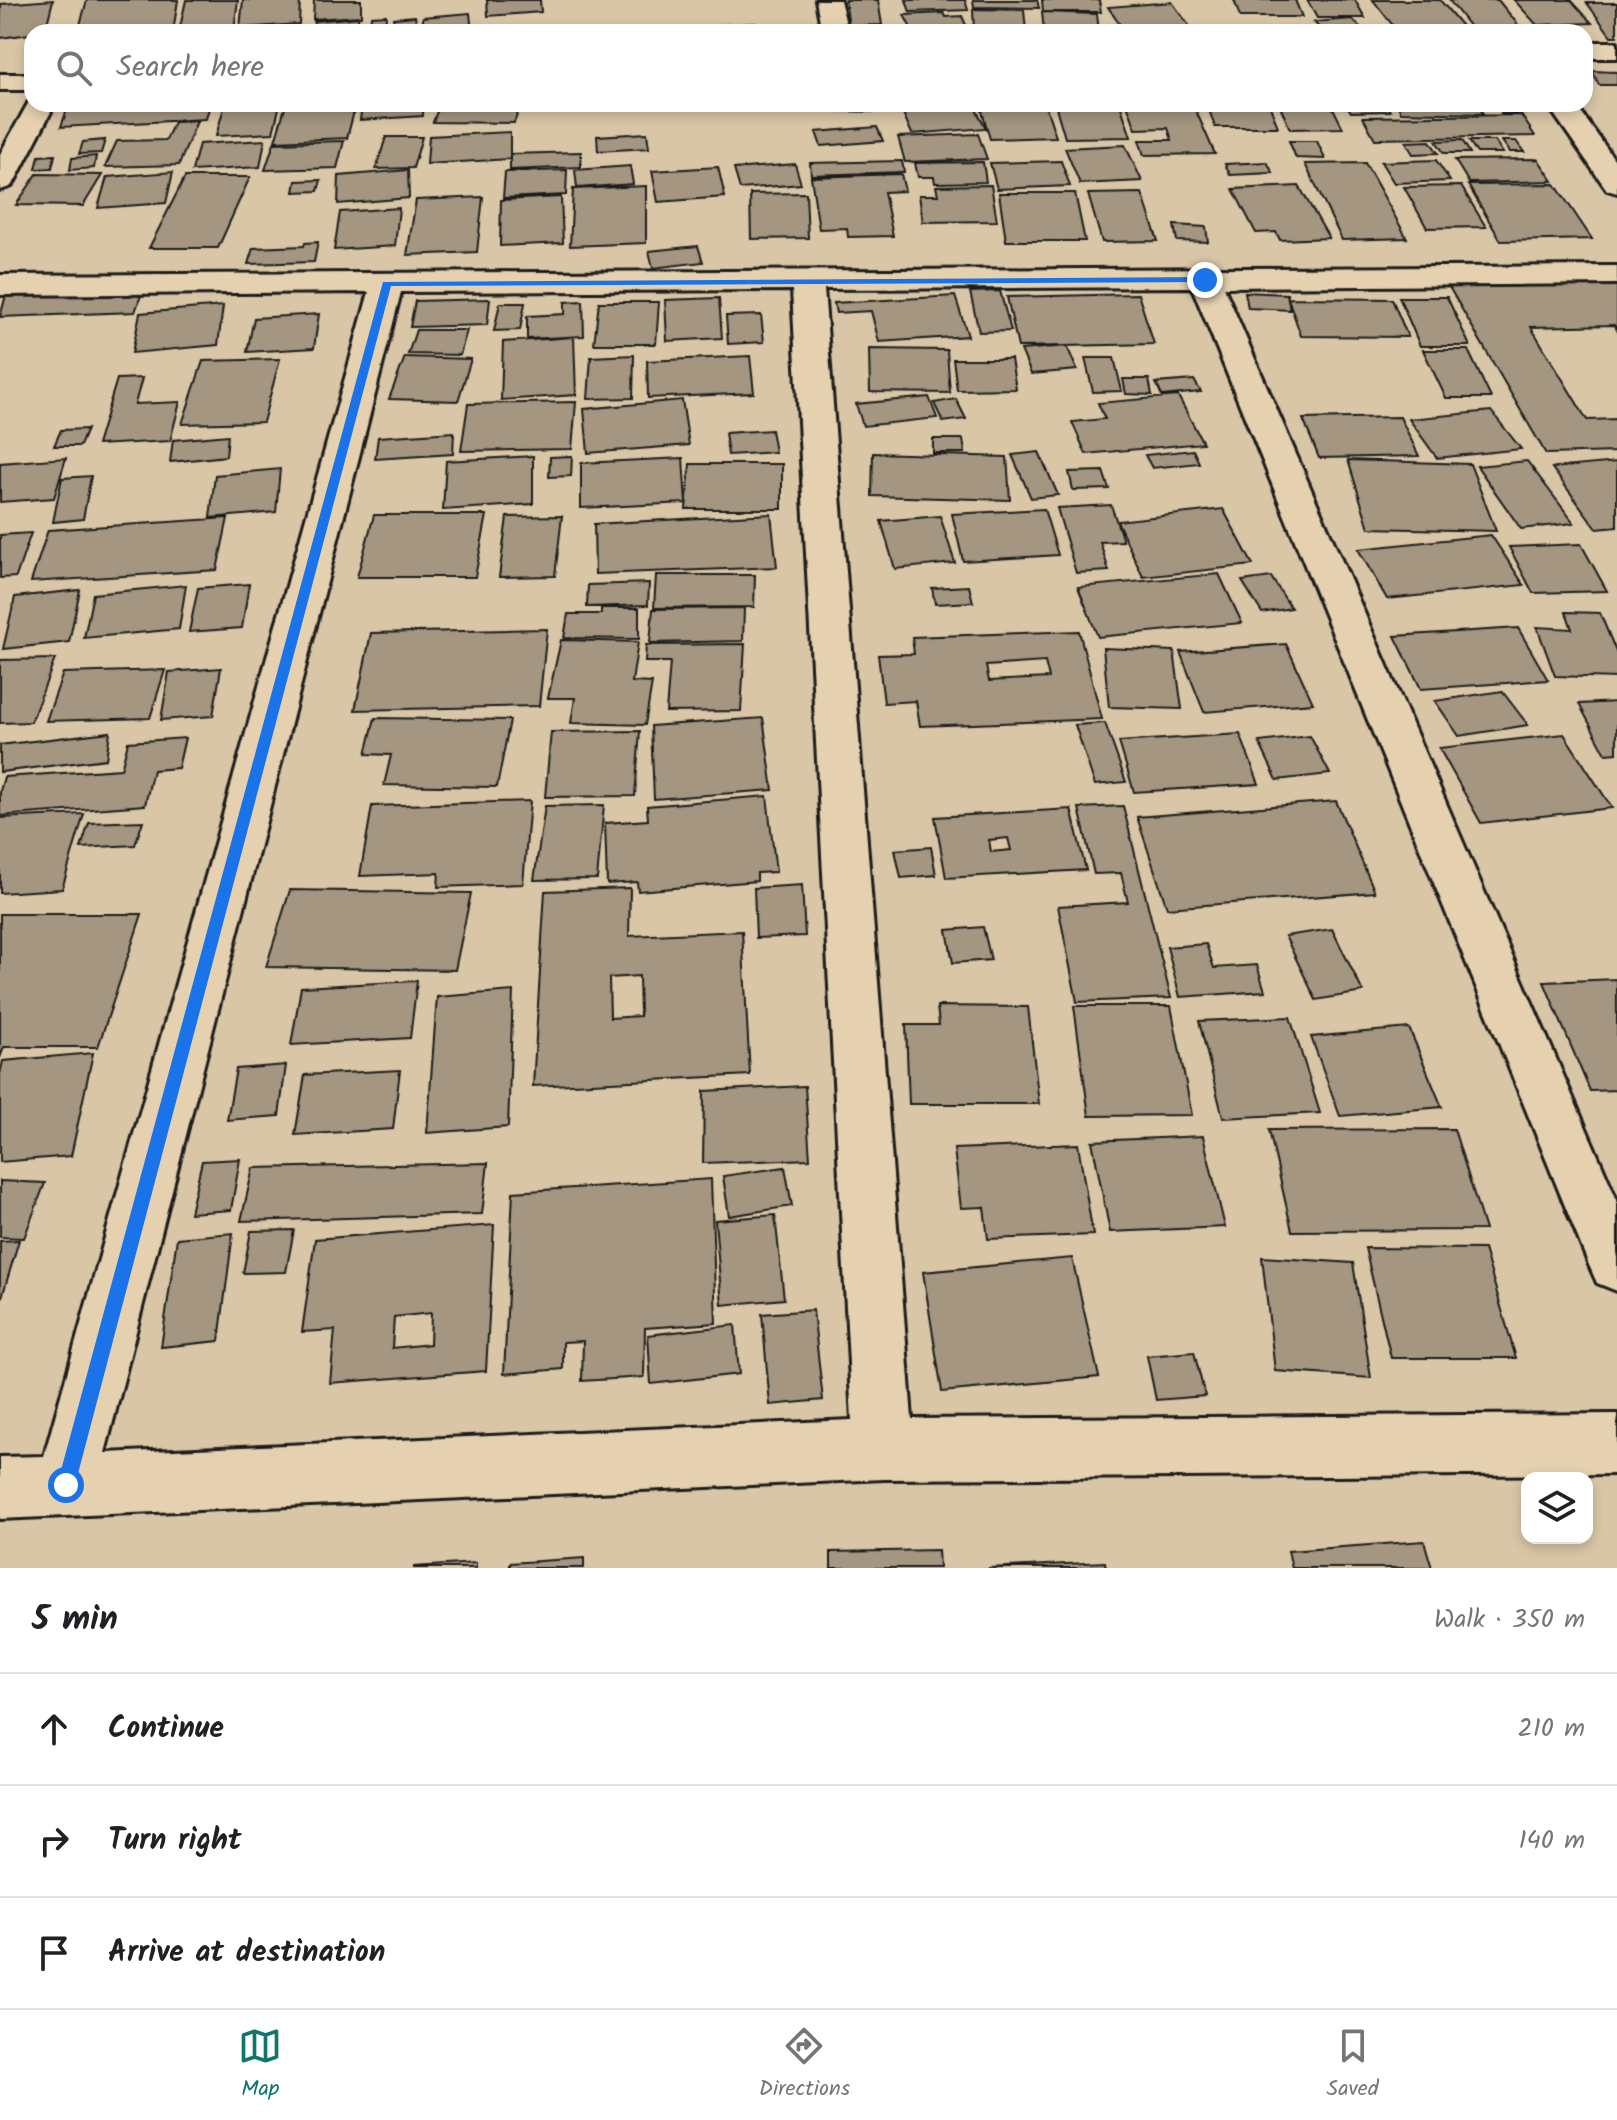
<!DOCTYPE html>
<html lang="en">
<head>
<meta charset="utf-8">
<style>
	body { margin:0; font-family:Kalam,sans-serif; background:#f6f6f6; color:#202124 }
	.controls { position:absolute; right:24px; bottom:24px; display:grid; overflow:hidden; border-radius:16px; box-shadow:0 4px 12px #0003 }
	.controls button { width:72px; height:72px; display:grid; place-items:center; padding:0; border:0; border-bottom:2px solid #e0e0e0; background:#fff; color:#202124; font:40px sans-serif }
	.stop { position:absolute; width:24px; height:24px; margin:-18px; border:6px solid #1a73e8; border-radius:50%; background:#fff }
	.stop.end { background:#1a73e8; border-color:#fff; box-shadow:0 2px 8px #0008 }
	.list { margin:0; padding:0; list-style:none }
	h2 { display:flex; justify-content:space-between; align-items:center; height:104px; margin:0; padding:0 32px; font-size:34px }
	h2 small { font-size:26px; font-weight:400; color:#757577 }
	.list li { display:grid; grid-template-columns:52px 1fr auto; gap:24px; align-items:center; box-sizing:border-box; height:112px; padding:0 32px; border-top:2px solid #e0e0e0 }
	.list b { display:block; font-size:30px; white-space:nowrap }
	.list em { font-size:26px; font-style:normal; color:#757577 }
	.icon { flex:none; width:44px; height:44px; fill:none; stroke:currentColor; stroke-width:2; stroke-linecap:round; stroke-linejoin:round }
	.map { position:relative; flex:none; width:1617px; height:1568px; overflow:hidden }
	.search { position:absolute; background:#fff; box-shadow:0 4px 12px #0003; left:24px; right:24px; top:24px; height:88px; display:flex; align-items:center; gap:20px; box-sizing:border-box; padding:0 28px; border-radius:24px; color:#757577; font-size:30px }
	.sheet { height:440px; background:#fff }
	nav { display:flex; justify-content:space-around; align-items:center; box-sizing:border-box; height:112px; border-top:2px solid #e0e0e0; background:#fff; font-size:22px; color:#757577 }
	nav a { display:grid; justify-items:center; gap:4px }
	nav .on { color:#0f766e }
	.map>svg:first-child { display:block }
	.building { fill:#a49680; stroke:#1c1c1c; stroke-width:2; fill-rule:evenodd }
	.lines { fill:none; stroke-linecap:round; stroke-linejoin:round }
	.street-casing { stroke:#1c1c1c; stroke-width:6 }
	.street { fill:#e5d1af; fill-rule:evenodd }
	.route { fill:#1a73e8 }
</style>
</head>
<body>
<div class="map">
<svg width="1617" height="1568" viewBox="0 0 1617 1568">
	<rect width="100%" height="100%" fill="#d9c6a6"/>
	<filter id="ink" filterUnits="userSpaceOnUse"><feTurbulence type="fractalNoise" baseFrequency=".0125" numOctaves="2"/><feDisplacementMap in="SourceGraphic" scale="16" xChannelSelector="R" yChannelSelector="G"/><feConvolveMatrix kernelMatrix="1 2 1 2 8 2 1 2 1" color-interpolation-filters="sRGB"/></filter>
	<g filter="url(#ink)">
		<path class="building" d="M53 0 45 32 0 38 1 4Z
			M87 0H178L173 32H78Z
			M186 0H238L234 29 179 32Z
			M243 0H300L299 24 240 28Z
			M314 0H361V16L313 19Z
			M487 0H540L541 12 488 16Z
			M845 0H878L882 25 849 26Z
			M906 0H965L968 10 910 12Z
			M973 0H1037L1039 8 974 7Z
			M1042 0H1099L1101 12H1043Z
			M1234 0H1295L1302 17H1240Z
			M1307 0H1355L1365 18H1317Z
			M1373 0H1440L1467 32H1398Z
			M1449 0H1498L1524 32H1474Z
			M1514 0H1571L1592 23 1537 25Z
			M1172 2 1193 31 1125 32 1108 7Z
			M1587 3H1617V36H1611Z
			M973 9 1024 10 1026 32H974Z
			M1042 12 1097 14 1099 32H1044Z
			M470 13 472 32H423V17Z
			M944 13 946 17 962 16 969 32H913L904 15Z
			M386 15 385 29 370 30 371 16Z
			M415 16 418 32H388L396 31 393 18Z
			M358 17 359 32H313L314 21Z
			M1352 19 1365 32H1323L1314 22Z
			M755 23 759 32H725L722 25Z
			M1592 71 1617 72V85H1599Z
			M69 104H210L206 119 61 127Z
			M225 104H280L273 133 216 136Z
			M286 104H356L347 138 275 141Z
			M362 104H423V116L360 120Z
			M440 104H521L514 123 433 122Z
			M835 104H885V112L834 111Z
			M899 104H973L986 128 912 134Z
			M980 104H1045L1056 137 990 139Z
			M1055 104H1120L1131 137 1065 138Z
			M1127 104H1193L1215 154 1144 155 1139 140H1172L1168 128 1136 129Z
			M1207 104H1269L1278 127H1215Z
			M1279 104H1331L1343 128 1290 129Z
			M1346 104H1386L1390 111 1351 112Z
			M1397 104H1478L1483 114 1401 112Z
			M1497 105H1522L1528 113 1502 114Z
			M1521 115 1535 136 1375 139 1363 117Z
			M197 121 179 165 105 167 117 141 166 140 174 122Z
			M877 127 883 141 821 146 816 132Z
			M510 132V159L427 164 429 136Z
			M647 133 649 148 598 151 597 136Z
			M978 134 987 159 905 162 898 137Z
			M386 137H422L413 168 376 169Z
			M105 140 101 153 79 154 83 142Z
			M265 140 260 167 192 171 199 144Z
			M1462 140 1470 153H1444L1436 141Z
			M344 141 337 168 265 170 274 143Z
			M1289 141H1317L1325 159 1296 158Z
			M1430 141 1438 153 1413 154 1406 142Z
			M1469 141H1495L1503 153H1477Z
			M1502 141H1516L1524 152H1510Z
			M1125 145 1142 181 1080 184 1065 148Z
			M581 152V167L510 170V154Z
			M55 155 52 168 36 169 39 156Z
			M96 156 94 168 70 170 72 158Z
			M1538 159 1553 181 1469 183 1455 160Z
			M1436 160 1450 181 1394 183 1381 162Z
			M902 161 904 172 811 175 810 163Z
			M1061 161 1070 186 997 189 990 163Z
			M983 162 986 182 935 183 934 177H918L915 163Z
			M1267 162 1273 173 1230 175 1225 164Z
			M1365 163 1407 238 1342 240 1305 164Z
			M795 164 801 184 740 189 734 169Z
			M630 166 633 184 577 188 575 170Z
			M718 167 725 197 658 202 652 171Z
			M408 170 409 198 338 204 339 176Z
			M567 170 566 195 503 198 505 172Z
			M173 172 166 203 98 208 107 177Z
			M37 174 102 175 83 206 16 205Z
			M901 174 905 191 884 192 893 236 848 237 847 228 819 229 811 177Z
			M185 177H250L218 248H149Z
			M321 180 318 191 294 192 296 181Z
			M1555 184 1592 239 1501 241 1468 185Z
			M991 185 997 221 923 222 919 195H938L936 186Z
			M646 186V243L570 246 573 189Z
			M1299 186 1329 238 1280 240 1276 232 1256 233 1233 189Z
			M1461 186 1486 227 1427 228 1404 187Z
			M806 193 808 238 751 239 750 194Z
			M999 193H1075L1085 241H1006Z
			M1142 193 1158 241 1102 242 1088 194Z
			M483 197 477 252 407 255 416 200Z
			M561 197 563 243 500 246 501 200Z
			M399 208 395 246 334 250 340 212Z
			M1174 225 1206 227 1208 242 1177 241Z
			M318 242 314 262 248 264 253 248 304 246 305 243Z
			M698 246 703 262 653 268 649 251Z
			M1617 283V330L1614 325 1531 327 1587 420 1617 419V452L1546 454 1449 287Z
			M143 290 135 312 0 317 6 295Z
			M1000 291 1011 331 979 332 970 292Z
			M1245 292 1287 294 1290 310 1248 308Z
			M1138 294 1154 344 1018 347 1007 297Z
			M955 296 968 336 879 342 871 311 836 313 834 303Z
			M1399 297H1447L1470 346H1420Z
			M719 298 722 338 667 341 665 300Z
			M1288 298 1392 299 1408 337 1301 336Z
			M490 299 487 325 410 327 415 301Z
			M583 301 584 336 527 339V316L565 314V302Z
			M599 302H659L656 344H594Z
			M500 303H525L520 330 494 331Z
			M223 306 218 345 132 353 140 313Z
			M319 314 314 348 247 352 254 318Z
			M761 315 764 342 728 344 726 316Z
			M416 330H467L460 355 408 354Z
			M574 337 576 395 501 400 503 342Z
			M1067 346 1077 370 1031 374 1021 350Z
			M869 349 947 350 950 393 870 392Z
			M1423 350H1468L1491 398H1446Z
			M634 355 633 398 588 399 591 357Z
			M750 356 754 393 648 398 647 361Z
			M405 357 471 359 458 401 389 399Z
			M1085 358H1114L1122 391 1093 392Z
			M280 359 263 422 182 424 203 361Z
			M953 359H1011L1016 389 957 390Z
			M142 378 135 404 180 402 170 441 97 445 117 379Z
			M1123 379H1149L1152 395 1126 394Z
			M1194 380 1201 392 1162 396 1156 383Z
			M1178 396 1203 443 1086 454 1072 422 1105 419 1098 403Z
			M929 397 937 418 863 426 856 404Z
			M956 399 966 419 943 422 934 403Z
			M682 400 689 445 588 453 584 409Z
			M576 402 572 449 461 451 468 404Z
			M1491 411 1521 449 1437 458 1409 419Z
			M1400 417 1419 456 1319 458 1303 419Z
			M87 429 80 446H54L61 430Z
			M771 430 775 452 728 455 725 433Z
			M454 432 453 454 375 459 378 437Z
			M228 435 226 456 170 462 173 440Z
			M933 439H963L965 453H933Z
			M1193 450 1199 463 1152 468 1145 455Z
			M1039 452 1058 495 1031 498 1012 455Z
			M873 453 1007 457 1010 500 872 496Z
			M533 456V504L443 510 446 461Z
			M572 456 571 476 549 477 550 457Z
			M66 458 54 498 0 502V463Z
			M683 458 686 503 581 508V463Z
			M1348 460 1470 464 1496 531 1369 528Z
			M1527 461 1574 523 1521 529 1477 466Z
			M1617 462V527L1597 529 1552 468Z
			M690 464H782V509H686Z
			M280 469 276 512 210 518 215 475Z
			M1103 471 1109 489 1073 490 1069 472Z
			M91 476 83 519 53 522 62 478Z
			M1111 505 1123 541 1100 542 1109 571 1076 573 1057 508Z
			M1044 509 1058 555 963 561 952 514Z
			M1223 509 1253 565 1143 577 1117 521Z
			M771 514 777 567 595 574 594 524Z
			M374 515H487L475 577H357Z
			M562 516 555 576 499 577 507 517Z
			M940 516 955 563 895 569 881 521Z
			M228 518 217 570 31 582 48 530Z
			M31 533 16 577 0 578V535Z
			M1491 535 1524 585 1387 599 1358 549Z
			M1581 544 1607 591 1533 593 1509 547Z
			M1219 574 1242 623 1098 637 1078 587Z
			M656 575H755L754 607 654 608Z
			M1271 577 1291 608 1262 613 1242 581Z
			M649 583 648 605 587 607 588 585Z
			M249 584 242 628 189 632 198 588Z
			M186 585 179 629 84 638 93 594Z
			M969 586 973 602 935 604 932 588Z
			M80 590 69 642 3 649 15 597Z
			M601 608H639V639L564 638 568 614H601Z
			M744 608 743 641 650 643 653 609Z
			M1566 612 1600 613 1617 654V678L1555 676 1537 627 1572 629Z
			M1518 628 1548 680 1421 689 1395 636Z
			M547 629 539 706 355 710 371 633Z
			M1079 631 1102 719 920 726 916 701 884 703 878 655 914 654 912 637ZM1045 662 1049 678 989 681 986 666Z
			M561 640 638 642 632 682 652 683 645 725 571 723 575 698H548Z
			M745 644 741 711 666 712 670 662H645L646 645Z
			M1286 644 1313 703 1204 712 1180 652Z
			M1103 648 1174 651 1182 709 1109 707Z
			M55 659 31 722 0 723V660Z
			M221 668 213 716 161 720 169 672Z
			M165 670 150 718 46 721 63 673Z
			M1502 691 1528 725 1459 736 1435 701Z
			M1617 702V753L1606 754 1579 704Z
			M375 718 510 720 497 787 384 785 391 755 366 754Z
			M763 718 773 790 654 799 651 726Z
			M1105 723 1126 782 1095 785 1075 725Z
			M640 731 635 796 545 797 551 732Z
			M110 732 106 759 0 772V745Z
			M1240 734 1259 784 1134 792 1119 742Z
			M1564 734 1612 808 1481 823 1439 748Z
			M1310 736 1330 774 1277 780 1259 742Z
			M185 738 178 768 153 770 145 805 0 816V791L4 777 121 769 128 742Z
			M767 796 776 872 757 873V881L638 891 637 882 607 884 605 823 648 820 647 806Z
			M530 801 523 884 438 887 439 873 360 876 372 806Z
			M1336 801 1375 892 1167 908 1137 817Z
			M604 805 597 879 534 880 545 806Z
			M1123 806 1171 998 1077 1002 1058 906 1128 902 1121 873 1094 874 1079 808Z
			M1071 809 1086 870 946 878 935 817ZM1008 838 1011 850 991 852 989 840Z
			M84 814 62 889 0 893V818Z
			M143 821 135 845 81 848 89 823Z
			M931 847 936 875 901 878 895 850Z
			M802 885 805 936 756 938 754 888Z
			M630 888 629 936 742 931 750 1075 533 1086 545 891ZM639 976 640 1016 610 1018 609 978Z
			M290 890 471 893 455 970 266 967Z
			M0 914H142L98 1047H4L0 1058Z
			M983 927 991 960 953 963 947 930Z
			M1332 929 1363 992 1316 1000 1285 936Z
			M1206 944 1214 968 1257 965 1265 991 1180 997 1167 947Z
			M1617 979V1090L1590 1091 1544 982Z
			M417 981 410 1038 291 1045 301 987Z
			M513 991 508 1127 427 1133 437 997Z
			M937 1006 1028 1007 1039 1104H909L906 1025H939Z
			M1074 1006H1171L1192 1115 1089 1116Z
			M1290 1017 1320 1113 1223 1118 1199 1021Z
			M1409 1028 1442 1107 1340 1116 1311 1037Z
			M93 1053 71 1156 0 1162V1074L3 1061Z
			M286 1065 279 1116 227 1120 236 1069Z
			M400 1070 393 1129 295 1135 305 1075Z
			M805 1086 810 1159 703 1163 704 1091Z
			M1454 1129 1485 1230 1292 1231 1269 1130Z
			M1203 1136 1225 1227 1110 1232 1092 1141Z
			M1078 1144 1093 1235 988 1239 984 1207 961 1208 954 1149Z
			M240 1159 231 1210 190 1213 202 1161Z
			M488 1163 482 1214 241 1221 253 1168Z
			M785 1167 792 1206 729 1216 723 1176Z
			M711 1179 716 1323 645 1328 644 1377 582 1381 583 1341 563 1342V1369L504 1374 513 1192Z
			M0 1181 45 1183 24 1238 0 1237Z
			M775 1215 784 1299 722 1305 715 1220Z
			M494 1225 486 1371 330 1383 335 1330 302 1332 315 1239ZM431 1313 430 1344 392 1348 394 1317Z
			M294 1230 286 1272 243 1273 251 1231Z
			M233 1233 219 1341 161 1347 177 1238Z
			M19 1240 0 1304V1241Z
			M1365 1248 1484 1249 1516 1358H1391Z
			M1262 1257 1353 1263 1371 1378 1275 1371Z
			M1072 1258 1099 1377 942 1392 923 1272Z
			M813 1310 823 1400 770 1405 762 1314Z
			M735 1325 739 1374 651 1384 648 1335Z
			M1194 1352 1205 1396 1156 1400 1147 1356Z
			M1424 1541 1432 1568H1292L1288 1551Z
			M938 1550 939 1568H831V1552Z
			M584 1558V1568H510V1563Z
			M1105 1562 1106 1568H988Z
			M476 1563V1568H414V1567Z"/>
		<g class="lines">
			<defs>
				<path id="street" d="M816 0H840L848 32H822Z
					M1585 42H1617V58H1585Z
					M0 74H32V90H0Z
					M31 98 32 104H55L15 181 10 187 0 190V154Z
					M1547 104H1575L1617 163V193L1607 190Z
					M1617 266V284L1224 287 1617 1200V1291L1597 1283 1589 1265 1192 287 824 289 912 1419 1617 1414V1474L884 1479 0 1519V1457L44 1456 369 292 0 295V275ZM792 290 852 1420 105 1453 401 292Z"/>
			</defs>
			<use href="#street" class="street-casing"/>
			<use href="#street" class="street"/>
		</g>
	</g>
	<path class="route" d="M1205 277 1208 282 391 286 75 1485 72 1491 66 1494 60 1491 57 1485 383 282Z"/>
</svg>
<div class="controls">
<button><svg class="icon" aria-label="layers" viewBox="0 0 24 24"><path d="M12 4l9 5-9 5-9-5zM3 14l9 5 9-5"/></svg></button>
</div>
<div class="stop" style="left:66px;top:1485px"></div>
<div class="stop end" style="left:1205px;top:280px"></div>
<div class="search"><svg class="icon" aria-label="search" viewBox="0 0 24 24"><circle cx="10" cy="10" r="6"/><path d="M15 15l6 6"/></svg>Search here</div>
</div>
<section class="sheet">
<h2>5 min<small>Walk · 350 m</small></h2>
<ul class="list">
<li><svg class="icon" aria-label="ahead" viewBox="0 0 24 24"><path d="M12 20V5M6 11l6-6 6 6"/></svg><div><b>Continue</b></div><em>210 m</em></li>
<li><svg class="icon" aria-label="right" viewBox="0 0 24 24"><path d="M7 20v-9h11M14 6l5 5-5 5"/></svg><div><b>Turn right</b></div><em>140 m</em></li>
<li><svg class="icon" aria-label="arrive" viewBox="0 0 24 24"><path d="M6 21V4h12l-3 4 3 4H6"/></svg><div><b>Arrive at destination</b></div></li>
</ul>
</section>
<nav>
<a class="on"><svg class="icon" aria-label="map" viewBox="0 0 24 24"><path d="M3 6l6-2 6 2 6-2v14l-6 2-6-2-6 2zM9 4v14M15 6v14"/></svg>Map</a>
<a><svg class="icon" aria-label="directions" viewBox="0 0 24 24"><path d="M12 3l9 9-9 9-9-9zM9 14v-3h6M13 9l2 2-2 2"/></svg>Directions</a>
<a><svg class="icon" aria-label="saved" viewBox="0 0 24 24"><path d="M7 4h10v16l-5-4-5 4z"/></svg>Saved</a>
</nav>
</body>
</html>
